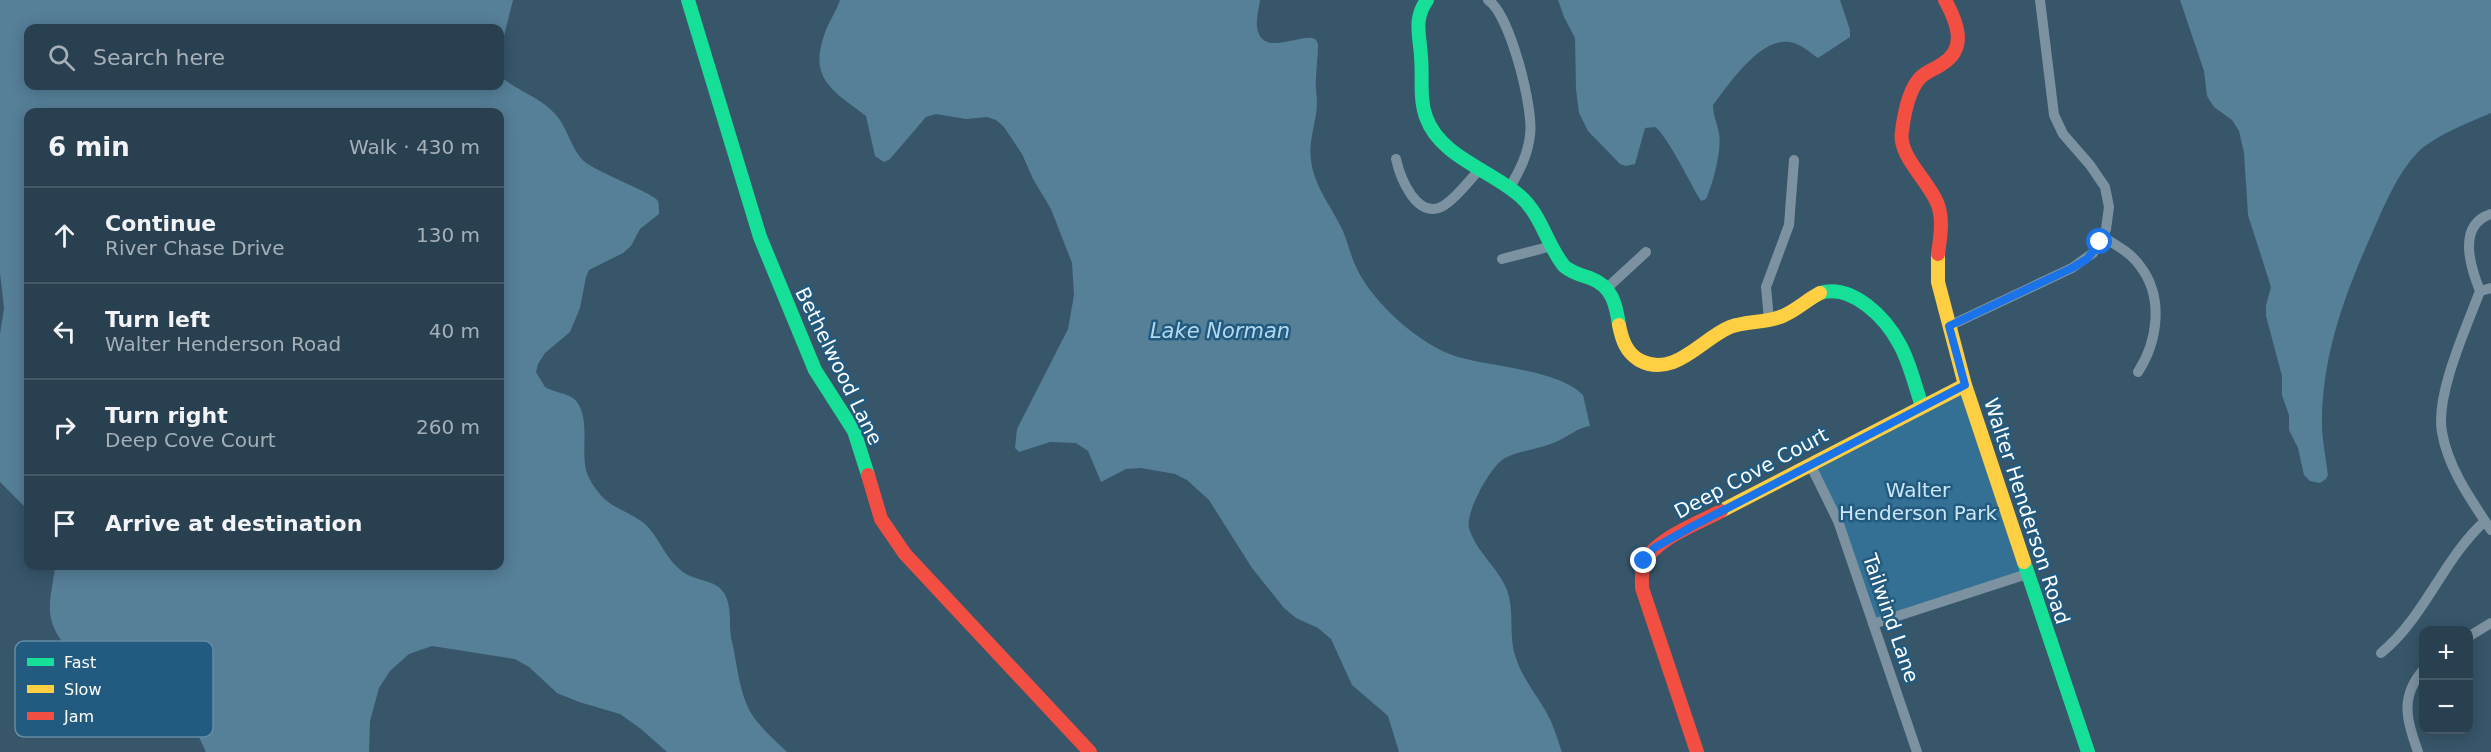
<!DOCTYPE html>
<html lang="en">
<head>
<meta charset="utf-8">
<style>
	body { margin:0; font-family:"DejaVu Sans",sans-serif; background:#354b5a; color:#f1f3f6 }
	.controls { position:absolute; right:18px; bottom:18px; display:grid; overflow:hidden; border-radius:12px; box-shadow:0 3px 15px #0003 }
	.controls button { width:54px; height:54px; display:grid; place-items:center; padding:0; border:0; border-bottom:2px solid #455967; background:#294050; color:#f1f3f6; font:30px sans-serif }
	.stop { position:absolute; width:18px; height:18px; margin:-14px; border:4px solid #1a73e8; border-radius:50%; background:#fff }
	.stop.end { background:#1a73e8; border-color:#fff; box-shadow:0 2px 6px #0008 }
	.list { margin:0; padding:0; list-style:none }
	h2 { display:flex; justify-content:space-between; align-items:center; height:78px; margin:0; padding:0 24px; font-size:26px }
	h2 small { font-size:20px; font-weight:400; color:#a5afb7 }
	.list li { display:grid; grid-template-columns:39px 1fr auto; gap:18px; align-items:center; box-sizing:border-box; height:96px; padding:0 24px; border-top:2px solid #455967 }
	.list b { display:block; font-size:22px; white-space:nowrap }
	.list p { margin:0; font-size:20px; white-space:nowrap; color:#a5afb7 }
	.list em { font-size:20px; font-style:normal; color:#a5afb7 }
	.icon { flex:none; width:33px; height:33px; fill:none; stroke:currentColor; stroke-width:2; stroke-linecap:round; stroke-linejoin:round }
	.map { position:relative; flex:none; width:2491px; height:752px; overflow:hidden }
	.search { position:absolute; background:#294050; box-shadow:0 3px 15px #0003; left:24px; top:24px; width:480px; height:66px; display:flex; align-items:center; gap:15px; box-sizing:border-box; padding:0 21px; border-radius:12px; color:#a5afb7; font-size:22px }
	.panel { position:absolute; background:#294050; box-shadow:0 3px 15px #0003; left:24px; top:108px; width:480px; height:462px; border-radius:12px }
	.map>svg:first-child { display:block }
	.green { fill:#337094 }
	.water { fill:#567f98 }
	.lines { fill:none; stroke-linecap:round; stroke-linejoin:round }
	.street { stroke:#7d92a0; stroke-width:10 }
	.fast { stroke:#16e098; stroke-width:14 }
	.slow { stroke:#ffcf43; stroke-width:14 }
	.jam { stroke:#f24e42; stroke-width:14 }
	.route { stroke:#1a73e8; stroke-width:8 }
	.labels { text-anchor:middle; stroke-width:5; stroke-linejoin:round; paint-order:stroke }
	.street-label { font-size:20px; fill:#fff; stroke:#225b7f }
	.park-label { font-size:20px; fill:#cbe6f5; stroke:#225b7f }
	.water-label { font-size:21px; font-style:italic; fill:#b3d9ef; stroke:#225b7f }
	.key { fill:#225b7f; stroke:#648ca5; stroke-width:1.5 }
	.key-label { font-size:16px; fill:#fff }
</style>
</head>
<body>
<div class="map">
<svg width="2491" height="752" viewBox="0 0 2491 752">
	<rect width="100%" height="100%" fill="#37566a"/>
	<path class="green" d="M1965 385 2026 573 1874 624 1811 464Z"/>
	<path class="water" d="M0 0H513L500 52V28H28V86H500V76C517 91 541 97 556 115 568 128 571 150 585 162 597 172 655 194 658 201 659 204 659 210 659 214L640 229 631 246 623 253 589 270 586 277 580 308 570 332 545 353 538 364 536 372 545 387C554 393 571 393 577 402 590 420 581 449 586 470 588 478 594 487 599 493 611 509 635 513 648 527 663 544 667 563 688 575 700 581 717 581 724 593 733 608 728 625 732 642 738 667 739 697 755 719 764 731 777 742 787 752H667L641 729 620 714 579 702 557 693 529 667 515 659 432 646 409 654 390 671 379 688 370 721 369 752H206C196 730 170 674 149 663 124 651 121 664 101 663 75 662 51 636 50 611 49 596 54 581 55 566H500V112H28V510L0 482V334L4 308 0 273Z
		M840 0H1260C1259 8 1256 19 1257 27 1262 65 1319 20 1318 47 1318 58 1316 68 1316 79 1315 86 1317 94 1317 102 1317 121 1308 141 1311 160 1314 187 1332 207 1343 231 1348 243 1351 257 1357 269 1374 304 1421 346 1458 357 1493 367 1559 370 1583 395L1590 426C1577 428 1569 436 1558 441 1541 449 1521 450 1505 458 1491 465 1465 513 1469 528 1476 552 1498 567 1507 590 1515 612 1508 636 1516 658 1522 677 1535 693 1545 710 1553 723 1557 738 1562 752H1399L1388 716 1352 685 1331 639 1318 628 1296 618 1284 608 1252 568 1209 500 1187 480 1175 474 1141 468 1126 469 1101 482 1088 451 1076 443 1050 442 1019 452 1015 448 1017 429 1068 329 1074 295 1072 263 1051 209 1033 179 1022 154 1004 127 996 120 987 117 966 119 936 114 926 117 890 159 884 162 875 156 866 116C829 88 806 77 828 25 832 17 837 9 840 0Z
		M1558 0H1840L1850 30V37L1818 58C1809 52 1801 44 1790 42 1760 37 1729 84 1713 105 1713 115 1717 123 1719 133 1722 150 1713 184 1706 199L1701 201C1691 185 1667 135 1655 127L1645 128 1635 164 1626 166 1620 164 1588 131 1579 113 1576 89 1575 38 1564 17Z
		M2180 0H2491V113C2468 123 2436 135 2418 152 2397 174 2385 204 2373 231 2344 296 2321 357 2322 429 2323 444 2326 460 2328 475L2326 479 2320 483 2310 481 2304 475 2298 448 2289 430V415L2282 395V376L2266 316V305L2271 287 2248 215 2244 153 2239 131 2232 120 2214 107 2207 96 2204 71Z"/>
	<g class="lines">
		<path class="street" d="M1488 0C1510 14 1534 109 1530 135 1528 154 1520 170 1510 187
			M1396 159C1400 177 1417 221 1443 206 1457 198 1470 179 1481 168
			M2491 214C2457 225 2470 266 2480 291L2491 288
			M2103 237C2116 245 2131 253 2140 266 2164 297 2158 341 2138 372
			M1502 259 1552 246
			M1607 288 1646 252
			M2480 291C2467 326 2435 395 2442 432 2448 468 2471 500 2491 530
			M1769 320 1766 287 1789 225 1794 160
			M1949 326 2072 268 2093 253 2106 229 2109 207 2105 187 2090 165 2063 134 2054 115 2040 0
			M1810 464 1838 521 1917 752
			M1873 624 2027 574
			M2468 637 2491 623
			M2381 653C2425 617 2443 559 2485 521
			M2418 752C2407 720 2399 697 2424 669"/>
		<path class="fast" d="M688 0 760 237 815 370 854 431 868 475
			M1427 0C1413 19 1420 36 1421 57 1423 77 1419 98 1426 117 1440 157 1491 170 1520 196 1541 214 1547 245 1564 266 1572 273 1581 275 1590 278 1612 286 1616 304 1619 325
			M1820 293C1852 283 1886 318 1900 345 1910 363 1915 386 1922 406
			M2024 562 2088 752"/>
		<path class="slow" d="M1938 254V282L1965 385 2024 562
			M1619 325C1622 340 1626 352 1639 360 1674 379 1701 339 1730 327 1746 321 1764 323 1780 317 1795 312 1806 300 1820 293
			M1721 511 1965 385"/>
		<path class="jam" d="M1938 254C1940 239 1943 223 1939 208 1932 183 1897 157 1902 131 1904 115 1908 92 1919 79 1925 72 1935 69 1942 64 1968 48 1957 22 1945 0
			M868 475 881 519 905 554 1090 752
			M1697 752 1642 588C1642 580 1641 572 1644 564 1652 540 1699 523 1721 511"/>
	</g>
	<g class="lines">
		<path class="route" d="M1644 561 1654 548 1693 526 1965 385 1949 326 2072 268 2087 259 2100 242"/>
	</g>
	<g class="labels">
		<g class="street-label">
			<text transform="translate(839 366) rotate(64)" y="7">Bethelwood Lane</text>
			<text transform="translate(1751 473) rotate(-28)" y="7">Deep Cove Court</text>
			<text transform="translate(2027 511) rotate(72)" y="7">Walter Henderson Road</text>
			<text transform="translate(1891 618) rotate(71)" y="7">Tailwind Lane</text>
		</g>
		<g class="park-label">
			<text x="1918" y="497">Walter<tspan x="1918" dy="23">Henderson Park</tspan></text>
		</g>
		<g class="water-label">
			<text x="1220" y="338">Lake Norman</text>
		</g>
	</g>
	<rect x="15" y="641" width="198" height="96" rx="9" class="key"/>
	<rect x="27" y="658" width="27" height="8" fill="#16e098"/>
	<rect x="27" y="685" width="27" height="8" fill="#ffcf43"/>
	<rect x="27" y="712" width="27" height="8" fill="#f24e42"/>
	<g class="key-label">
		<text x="64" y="668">Fast</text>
		<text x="64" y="695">Slow</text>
		<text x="64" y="722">Jam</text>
	</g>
</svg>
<div class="controls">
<button>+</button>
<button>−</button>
</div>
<div class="stop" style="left:2100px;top:242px"></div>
<div class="stop end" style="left:1644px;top:561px"></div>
<div class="search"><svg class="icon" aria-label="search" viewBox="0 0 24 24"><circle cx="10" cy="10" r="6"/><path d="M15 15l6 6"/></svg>Search here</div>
<section class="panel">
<h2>6 min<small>Walk · 430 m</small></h2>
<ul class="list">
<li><svg class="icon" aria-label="ahead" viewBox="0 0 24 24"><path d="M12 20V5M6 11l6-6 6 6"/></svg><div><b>Continue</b><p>River Chase Drive</p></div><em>130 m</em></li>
<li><svg class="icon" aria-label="left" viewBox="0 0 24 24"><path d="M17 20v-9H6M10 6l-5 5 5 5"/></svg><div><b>Turn left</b><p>Walter Henderson Road</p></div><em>40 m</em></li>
<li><svg class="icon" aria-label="right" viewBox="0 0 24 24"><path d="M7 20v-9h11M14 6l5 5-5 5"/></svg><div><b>Turn right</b><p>Deep Cove Court</p></div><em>260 m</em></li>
<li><svg class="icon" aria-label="arrive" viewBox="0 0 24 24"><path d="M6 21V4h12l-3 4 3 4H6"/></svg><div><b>Arrive at destination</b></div></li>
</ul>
</section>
</div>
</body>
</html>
